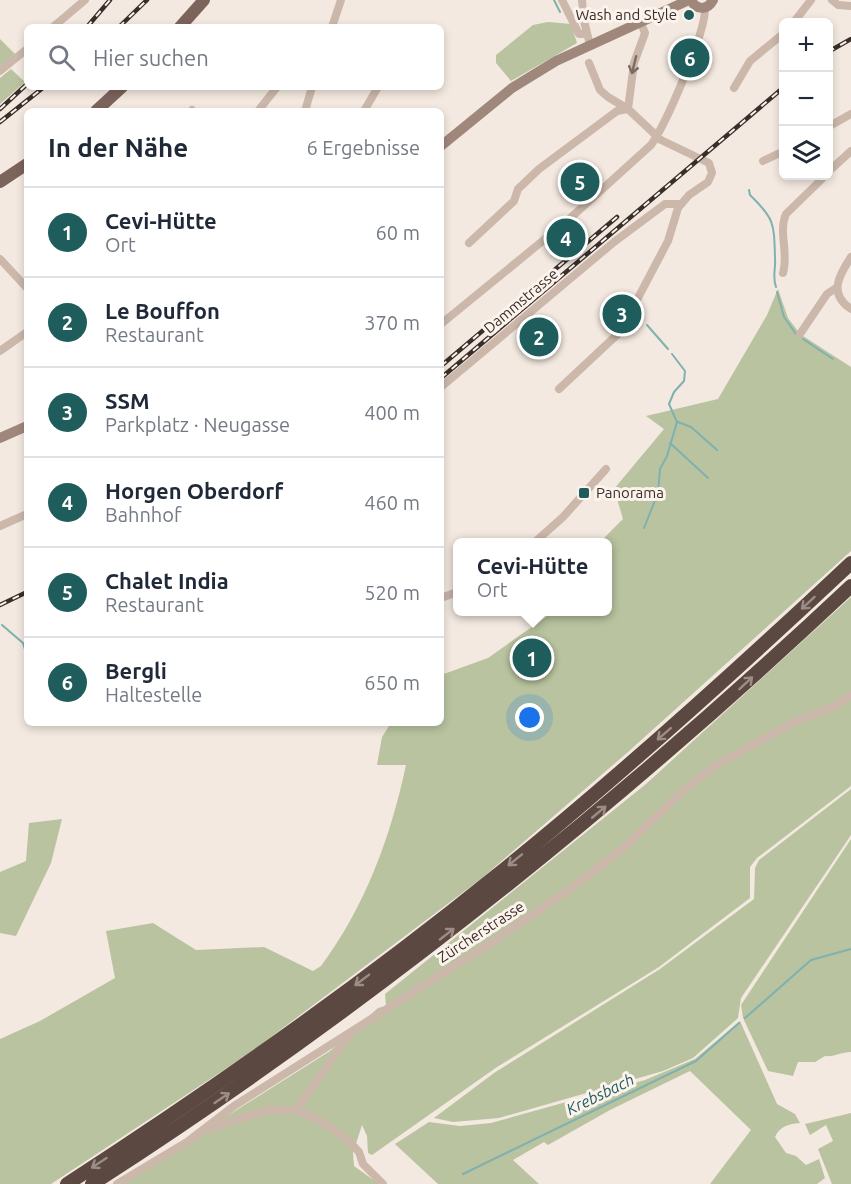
<!DOCTYPE html>
<html lang="de">
<head>
<meta charset="utf-8">
<style>
	body { margin:0; font-family:Ubuntu,sans-serif; background:#f6f6f7; color:#1f2937 }
	.controls { position:absolute; right:18px; top:18px; display:grid; overflow:hidden; border-radius:9px; box-shadow:0 3px 9px #0003 }
	.controls button { width:54px; height:54px; display:grid; place-items:center; padding:0; border:0; border-bottom:2px solid #e0e1e3; background:#fff; color:#1f2937; font:30px sans-serif }
	.you { position:absolute; left:530px; top:718px; width:21px; height:21px; margin:-15px; border:4px solid #fff; border-radius:50%; background:#1a73e8; box-shadow:0 0 0 9px #1a73e833 }
	.badge { display:grid; place-items:center; width:39px; height:39px; border-radius:50%; background:#1f5c5c; color:#fff; font-size:20px; font-weight:700 }
	.pin { position:absolute; translate:-50% -50%; border:3px solid #fff; box-shadow:0 2px 6px #0006 }
	.popup { position:absolute; left:453px; top:538px; width:159px; height:78px; box-sizing:border-box; display:grid; place-content:center; border-radius:9px; background:#fff; filter:drop-shadow(0 2px 4px #0005); font-size:20px; white-space:nowrap; color:#747a83 }
	.popup b { font-size:22px; color:#1f2937 }
	.popup::after { content:''; position:absolute; left:50%; top:100%; margin-left:-12px; border:12px solid transparent; border-top-color:#fff }
	.list { margin:0; padding:0; list-style:none }
	h2 { display:flex; justify-content:space-between; align-items:center; height:78px; margin:0; padding:0 24px; font-size:26px }
	h2 small { font-size:20px; font-weight:400; color:#747a83 }
	.list li { display:grid; grid-template-columns:39px 1fr auto; gap:18px; align-items:center; box-sizing:border-box; height:90px; padding:0 24px; border-top:2px solid #e0e1e3 }
	.list b { display:block; font-size:22px; white-space:nowrap }
	.list p { margin:0; font-size:20px; white-space:nowrap; color:#747a83 }
	.list em { font-size:20px; font-style:normal; color:#747a83 }
	.icon { flex:none; width:33px; height:33px; fill:none; stroke:currentColor; stroke-width:2; stroke-linecap:round; stroke-linejoin:round }
	.map { position:relative; flex:none; width:851px; height:1184px; overflow:hidden }
	.search { position:absolute; background:#fff; box-shadow:0 3px 9px #0003; left:24px; top:24px; width:420px; height:66px; display:flex; align-items:center; gap:15px; box-sizing:border-box; padding:0 21px; border-radius:9px; color:#747a83; font-size:22px }
	.panel { position:absolute; background:#fff; box-shadow:0 3px 9px #0003; left:24px; top:108px; width:420px; height:618px; border-radius:9px }
	.map>svg:first-child { display:block }
	.green { fill:#b9c39f }
	.lines { fill:none; stroke-linecap:round; stroke-linejoin:round }
	.stream { stroke:#7eb1b0; stroke-width:2 }
	.street { stroke:#ccb8ab; stroke-width:8 }
	.secondary { stroke:#a0877c; stroke-width:10 }
	.primary { stroke:#7c645b; stroke-width:12 }
	.highway { stroke:#5b4841; stroke-width:14 }
	.rail-casing { stroke:#3a2e2a; stroke-width:4.5 }
	.rail { stroke:#fbf3ec; stroke-width:2; stroke-dasharray:7; stroke-linecap:butt }
	.oneway { stroke:#7c6c64 }
	.oneway2 { stroke:#9b8c85 }
	.poi-dot { fill:#1f5c5c; stroke:#fbf3ec; stroke-width:2 }
	.labels { text-anchor:middle; stroke-width:6; stroke-linejoin:round; paint-order:stroke }
	.poi-label { font-size:15px; fill:#3a2e2a; stroke:#fbf3ec; text-anchor:end }
	.street-label { font-size:15px; fill:#3a2e2a; stroke:#fbf3ec }
	.water-label { font-size:16px; font-style:italic; fill:#1f5c5c; stroke:#fbf3ec }
</style>
</head>
<body>
<div class="map">
<svg width="851" height="1184" viewBox="0 0 851 1184">
	<rect width="100%" height="100%" fill="#f3e9e0"/>
	<path class="green" d="M548 22 571 24 577 43 511 81 496 63V55L533 25Z
		M0 39 15 54 0 66Z
		M11 69 25 82 0 104V78Z
		M778 289 788 318 800 334 851 367V551L628 752 482 878 251 1052 51 1184H0V1039L40 1021 115 978 106 931 153 923 196 950 264 947 313 971 321 966C365 907 391 836 406 765H377L382 737 391 723H441V675L488 658 553 612H607V542H600L623 519 614 489 664 429 646 416 718 399 767 315Z
		M851 597V786L757 858 750 867V898L659 967 497 1067 372 1155 368 1153 367 1136 362 1125 353 1153 354 1166 379 1184H119L330 1051 378 1008 386 1006 385 994 646 784Z
		M851 789V835L741 998 738 1018 693 1058 663 1071 499 1118 453 1122 434 1118 494 1073 660 969 754 899 755 868 759 860Z
		M62 819 51 863 16 936 0 933V872L26 861 29 823Z
		M851 839V1052C841 1052 835 1057 825 1056L815 1062H798L793 1076 768 1071 743 1018 741 1005Z
		M740 1021 777 1104 795 1114 800 1123C789 1124 780 1126 775 1137L786 1153 796 1156 806 1165 819 1159 825 1178 817 1184H710L751 1130 690 1071 610 1110 548 1145 544 1142 513 1160 539 1184H438L395 1144 429 1122 460 1126 491 1123 645 1080 695 1059Z
		M851 1113V1184H832L818 1149 833 1141 826 1125 810 1135 805 1124Z"/>
	<g class="lines">
		<path class="stream" d="M554 0 560 12
			M749 190 750 195C775 219 774 224 775 258 776 269 772 276 776 287
			M777 292 784 317 796 334
			M647 325 668 349
			M803 339 833 359
			M678 422 691 427 717 450
			M670 443 708 478
			M644 528 658 493 660 469 667 456 677 422 669 404 674 392 684 381 685 371 672 354
			M2 625 23 643 27 656
			M745 1018 811 960 851 949
			M463 1174 696 1061 739 1023"/>
		<path class="street" d="M562 0 579 34H586
			M582 0 584 21 590 45
			M832 0 838 5 851 6
			M794 22 811 0
			M53 27 85 0
			M332 27 341 0
			M0 71 27 49
			M734 88 750 61 784 33
			M192 110 193 111
			M258 111 277 87
			M305 111 312 87
			M364 111 378 87
			M828 127 851 114
			M763 161 784 151
			M828 172 851 151
			M469 243 514 201 518 189 539 169 617 111 628 109 634 63 645 33 641 23
			M851 257C839 275 828 294 851 309
			M0 259 27 288
			M783 273C789 253 778 232 786 214L825 176
			M441 324 567 221 651 145C666 124 706 32 705 8
			M800 334 827 294 836 288
			M0 351 27 332
			M441 387 614 242 665 204H681
			M559 389 620 332 668 241 678 208 689 195 708 182 712 173 709 163 661 140 628 109 608 97 600 90 589 63
			M0 526 27 514
			M535 542 563 517 606 469
			M441 598 457 592
			M348 1037 296 1110 319 1120 347 1139 359 1152 363 1164 383 1184
			M208 1129 268 1110H296
			M117 1184 187 1142 234 1106 494 941 577 884 621 850 684 790 716 765 794 722 838 705 851 695"/>
		<path class="secondary" d="M691 0C696 10 707 11 713 0
			M441 146 512 88 556 61 689 0
			M0 438 27 426"/>
		<path class="primary" d="M180 27 204 0
			M96 111 122 87
			M0 182 27 164"/>
		<path class="highway" d="M67 1184C215 1088 359 987 496 876 619 777 736 671 851 563
			M92 1184C364 1009 615 808 851 586"/>
		<defs>
			<path id="rail" d="M87 27 110 0
				M119 27 147 0
				M828 52 851 39
				M0 109 27 84
				M0 122 44 87
				M441 366 617 217
				M441 378 784 87
				M0 605 27 592"/>
		</defs>
		<use href="#rail" class="rail-casing"/>
		<use href="#rail" class="rail"/>
	</g>
	<defs><path id="oneway-shaft" d="M-6 0H5M1.5-3L5.5 0L1.5 3" fill="none" stroke-width="1.6" stroke-linecap="round" stroke-linejoin="round" transform="scale(1.5)"/></defs>
	<use class="oneway" href="#oneway-shaft" transform="translate(634 65) rotate(104)"/>
	<g class="oneway2">
		<use href="#oneway-shaft" transform="translate(808 603) rotate(137)"/>
		<use href="#oneway-shaft" transform="translate(746 683) rotate(-43)"/>
		<use href="#oneway-shaft" transform="translate(664 734) rotate(139)"/>
		<use href="#oneway-shaft" transform="translate(599 812) rotate(-40)"/>
		<use href="#oneway-shaft" transform="translate(515 860) rotate(141)"/>
		<use href="#oneway-shaft" transform="translate(447 934) rotate(-38)"/>
		<use href="#oneway-shaft" transform="translate(362 980) rotate(143)"/>
		<use href="#oneway-shaft" transform="translate(222 1098) rotate(-34)"/>
		<use href="#oneway-shaft" transform="translate(99 1163) rotate(147)"/>
	</g>
	<g class="poi-dot">
		<circle cx="689" cy="15" r="6"/>
		<rect x="578" y="487" width="12" height="12" rx="3"/>
	</g>
	<g class="labels">
		<g class="poi-label">
			<text x="677" y="20">Wash and Style</text>
			<text x="596" y="498" text-anchor="start">Panorama</text>
		</g>
		<g class="street-label">
			<text transform="translate(521 301) rotate(-40)" y="5">Dammstrasse</text>
			<text transform="translate(481 932) rotate(-33)" y="5">Zürcherstrasse</text>
		</g>
		<g class="water-label">
			<text transform="translate(600 1094) rotate(-26)" y="6">Krebsbach</text>
		</g>
	</g>
</svg>
<div class="controls">
<button>+</button>
<button>−</button>
<button><svg class="icon" aria-label="layers" viewBox="0 0 24 24"><path d="M12 4l9 5-9 5-9-5zM3 14l9 5 9-5"/></svg></button>
</div>
<div class="you"></div>
<div class="pin badge" style="left:532px;top:658px">1</div>
<div class="popup"><b>Cevi-Hütte</b>Ort</div>
<div class="pin badge" style="left:539px;top:337px">2</div>
<div class="pin badge" style="left:622px;top:314px">3</div>
<div class="pin badge" style="left:566px;top:238px">4</div>
<div class="pin badge" style="left:580px;top:182px">5</div>
<div class="pin badge" style="left:690px;top:58px">6</div>
<div class="search"><svg class="icon" aria-label="search" viewBox="0 0 24 24"><circle cx="10" cy="10" r="6"/><path d="M15 15l6 6"/></svg>Hier suchen</div>
<section class="panel">
<h2>In der Nähe<small>6 Ergebnisse</small></h2>
<ul class="list">
<li><span class="badge">1</span><div><b>Cevi-Hütte</b><p>Ort</p></div><em>60 m</em></li>
<li><span class="badge">2</span><div><b>Le Bouffon</b><p>Restaurant</p></div><em>370 m</em></li>
<li><span class="badge">3</span><div><b>SSM</b><p>Parkplatz · Neugasse</p></div><em>400 m</em></li>
<li><span class="badge">4</span><div><b>Horgen Oberdorf</b><p>Bahnhof</p></div><em>460 m</em></li>
<li><span class="badge">5</span><div><b>Chalet India</b><p>Restaurant</p></div><em>520 m</em></li>
<li><span class="badge">6</span><div><b>Bergli</b><p>Haltestelle</p></div><em>650 m</em></li>
</ul>
</section>
</div>
</body>
</html>
